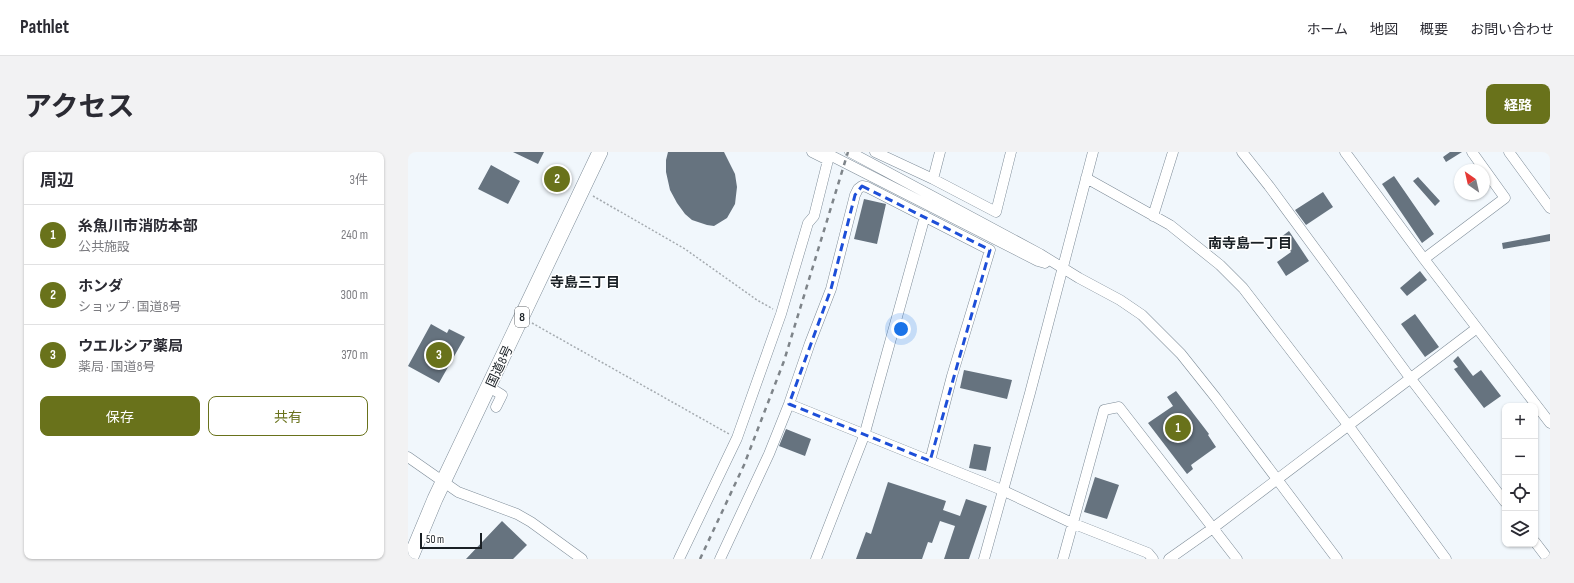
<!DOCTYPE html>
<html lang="ja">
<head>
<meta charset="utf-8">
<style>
	body { margin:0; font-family:"Sofia Sans Condensed","Noto Sans JP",sans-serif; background:#f2f2f3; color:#2b2b33 }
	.controls { position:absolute; right:12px; bottom:12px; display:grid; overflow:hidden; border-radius:8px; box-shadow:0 1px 3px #0004 }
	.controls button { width:36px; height:36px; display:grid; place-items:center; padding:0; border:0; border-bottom:1px solid #e1e1e2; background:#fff; color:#2b2b33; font:20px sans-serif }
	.compass { position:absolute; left:1046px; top:12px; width:36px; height:36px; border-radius:50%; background:#fff; box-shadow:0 1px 3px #0004; rotate:326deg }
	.scale { position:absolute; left:12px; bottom:10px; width:62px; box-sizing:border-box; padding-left:4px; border:2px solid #1a2025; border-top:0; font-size:11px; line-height:14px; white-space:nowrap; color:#1a2025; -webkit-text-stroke:3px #fff; paint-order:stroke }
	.you { position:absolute; left:493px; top:177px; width:14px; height:14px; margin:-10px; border:3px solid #fff; border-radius:50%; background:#1a73e8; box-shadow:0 0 0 6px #1a73e833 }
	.badge { display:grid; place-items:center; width:26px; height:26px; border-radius:50%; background:#69721b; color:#fff; font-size:13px; font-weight:700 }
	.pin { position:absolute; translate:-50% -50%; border:2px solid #fff; box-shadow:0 1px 4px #0006 }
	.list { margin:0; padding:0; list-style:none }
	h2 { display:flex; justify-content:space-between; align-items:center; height:52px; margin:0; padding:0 16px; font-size:17px }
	h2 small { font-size:13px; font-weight:400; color:#7c7c81 }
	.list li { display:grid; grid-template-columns:26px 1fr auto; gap:12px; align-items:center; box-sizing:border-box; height:60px; padding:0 16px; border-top:1px solid #e1e1e2 }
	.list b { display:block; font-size:15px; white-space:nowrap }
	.list p { margin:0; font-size:13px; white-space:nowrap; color:#7c7c81 }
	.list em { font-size:13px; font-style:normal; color:#7c7c81 }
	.actions { display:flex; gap:8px; padding:12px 16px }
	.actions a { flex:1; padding:9px 0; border:1px solid #69721b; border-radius:8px; text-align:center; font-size:14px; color:#69721b }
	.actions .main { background:#69721b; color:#fff }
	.icon { flex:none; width:22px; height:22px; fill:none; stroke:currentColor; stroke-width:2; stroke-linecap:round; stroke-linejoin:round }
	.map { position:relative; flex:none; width:1142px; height:407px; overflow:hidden; border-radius:8px }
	header { display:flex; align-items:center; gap:24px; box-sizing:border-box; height:56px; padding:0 20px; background:#fff; border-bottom:1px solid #e1e1e2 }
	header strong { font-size:19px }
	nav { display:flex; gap:22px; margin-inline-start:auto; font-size:14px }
	.intro { display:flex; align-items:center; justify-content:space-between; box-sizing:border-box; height:96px; padding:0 24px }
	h1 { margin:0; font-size:28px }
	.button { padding:10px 18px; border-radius:8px; background:#69721b; color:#fff; font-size:14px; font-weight:700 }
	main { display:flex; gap:24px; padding:0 24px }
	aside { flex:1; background:#fff; border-radius:8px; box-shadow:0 1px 3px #0004 }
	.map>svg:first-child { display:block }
	.building { fill:#66737f }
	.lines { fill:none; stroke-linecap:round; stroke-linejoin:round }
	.minor-casing { stroke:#7d8b97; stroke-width:11 }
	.highway-casing { stroke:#7d8b97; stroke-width:16 }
	.path { stroke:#a5abb0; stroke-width:1.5; stroke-dasharray:2 2; stroke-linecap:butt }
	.minor { stroke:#fff; stroke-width:10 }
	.highway { stroke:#fff; stroke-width:15 }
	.rail { stroke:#7e8489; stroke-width:2.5; stroke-dasharray:5 5; stroke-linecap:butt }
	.marked { fill:none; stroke:#1d4ed8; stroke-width:3; stroke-dasharray:8 5; stroke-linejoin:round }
	.labels { text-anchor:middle; stroke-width:3; stroke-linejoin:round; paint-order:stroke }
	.shield { fill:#fff; stroke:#5f6366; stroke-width:1 }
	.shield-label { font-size:12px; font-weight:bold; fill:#1a2025 }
	.street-label { font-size:13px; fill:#1a2025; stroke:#fff }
	.neighbourhood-label { font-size:14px; font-weight:bold; fill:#1a2025; stroke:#fff }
</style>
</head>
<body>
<header>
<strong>Pathlet</strong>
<nav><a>ホーム</a><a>地図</a><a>概要</a><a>お問い合わせ</a></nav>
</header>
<div class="intro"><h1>アクセス</h1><a class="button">経路</a></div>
<main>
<aside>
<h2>周辺<small>3件</small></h2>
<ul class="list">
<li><span class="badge">1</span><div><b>糸魚川市消防本部</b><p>公共施設</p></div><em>240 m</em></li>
<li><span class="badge">2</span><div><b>ホンダ</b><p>ショップ · 国道8号</p></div><em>300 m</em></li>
<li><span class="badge">3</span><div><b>ウエルシア薬局</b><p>薬局 · 国道8号</p></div><em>370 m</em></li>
</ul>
<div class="actions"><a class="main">保存</a><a>共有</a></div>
</aside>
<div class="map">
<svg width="1142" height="407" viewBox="0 0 1142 407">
	<rect width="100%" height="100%" fill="#f1f7fc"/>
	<path class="building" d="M105 0H136L130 12Z
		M260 0H316L327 22 329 35 327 52 319 66 306 74 299 73 284 68 277 62 269 51 262 38 258 20V8Z
		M1042 0H1054L1038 10 1035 5Z
		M83 13 112 29 100 52 70 37Z
		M986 24 1026 82 1014 91 974 32Z
		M1010 25 1032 49 1027 54 1005 29Z
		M915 40 925 55 898 73 887 58Z
		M456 47 478 52 469 92 446 87Z
		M881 79 901 109 878 124 869 110 883 100 873 85Z
		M1142 82V89L1095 97 1094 91Z
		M1012 119 1019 128 999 144 992 136Z
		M1007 162 1031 195 1017 205 993 172Z
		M23 172 39 181 41 177 57 185 31 231 0 214Z
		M1050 204 1065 224 1073 218 1093 244 1076 256 1046 217 1050 215 1045 209Z
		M556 218 604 228 599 247 552 236Z
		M768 239 801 282 800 283 808 295 783 313 785 317 779 322 740 271 765 254 759 245Z
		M378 277 403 287 397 304 371 294Z
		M566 292 583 295 578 319 561 316Z
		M687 325 711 333 699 367 676 360Z
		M480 330 538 349 535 358 552 364 558 347 579 354 561 407H536L547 374 532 369 524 391 520 390 514 407H448L458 380 463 382Z
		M94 369 119 393 105 407H58Z"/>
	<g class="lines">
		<defs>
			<path id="minor" d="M404 0 420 8
				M416 0 630 109 637 111
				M442 0 632 102 671 126 712 148 734 163 773 202 808 246 929 407
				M467 0 525 27 588 60 603 0
				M834 0 861 34 1003 227 1097 350
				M937 0 1016 107 1142 271
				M1101 0 1142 56
				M678 26 762 73 812 113 835 136 940 273 1038 407
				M525 27 532 0
				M745 64 765 0
				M1016 107 1097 46 1064 0
				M81 235 94 243 88 255
				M381 252 594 338 664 371 740 401 745 407
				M0 305 50 340 109 362 123 370 174 407
				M1127 390 1140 407
				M271 407 329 286 373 162 400 71 406 64 422 0
				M312 407 361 302 381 252 402 191 423 137 447 43 450 37 454 34 459 35 582 98 544 224 522 309
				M408 407 456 284 517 64
				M576 407 622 241 685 0
				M655 407 696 258 711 255 829 407
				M761 407 805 376 1069 176"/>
			<path id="highway" d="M2 407 27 347 192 0"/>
		</defs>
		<use href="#minor" class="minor-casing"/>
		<use href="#highway" class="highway-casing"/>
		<path class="path" d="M185 44 277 97 349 148 365 157
			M124 171 321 282"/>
		<use href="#minor" class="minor"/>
		<use href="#highway" class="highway"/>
		<path class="rail" d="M292 407 336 313 376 209 440 0"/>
	</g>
	<path class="marked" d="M454 34 582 98 522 309 381 252 423 137 447 43Z"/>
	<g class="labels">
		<rect class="shield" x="107" y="155" width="14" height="20" rx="3"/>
		<g class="shield-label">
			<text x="114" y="169">8</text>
		</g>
		<g class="street-label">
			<text transform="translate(91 214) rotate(-65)" y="5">国道8号</text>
		</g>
		<g class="neighbourhood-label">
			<text x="842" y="96">南寺島一丁目</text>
			<text x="177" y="135">寺島三丁目</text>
		</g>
	</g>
</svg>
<div class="controls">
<button>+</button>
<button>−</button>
<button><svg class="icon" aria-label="locate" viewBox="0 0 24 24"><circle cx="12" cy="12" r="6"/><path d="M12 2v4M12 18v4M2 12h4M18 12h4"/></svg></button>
<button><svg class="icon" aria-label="layers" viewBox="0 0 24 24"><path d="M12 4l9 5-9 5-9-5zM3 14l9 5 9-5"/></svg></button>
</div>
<svg class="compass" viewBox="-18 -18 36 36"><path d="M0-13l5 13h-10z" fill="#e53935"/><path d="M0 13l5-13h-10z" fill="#7c7c81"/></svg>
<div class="scale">50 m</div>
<div class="you"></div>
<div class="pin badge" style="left:770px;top:276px">1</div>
<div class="pin badge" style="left:149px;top:27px">2</div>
<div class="pin badge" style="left:31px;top:203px">3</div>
</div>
</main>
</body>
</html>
